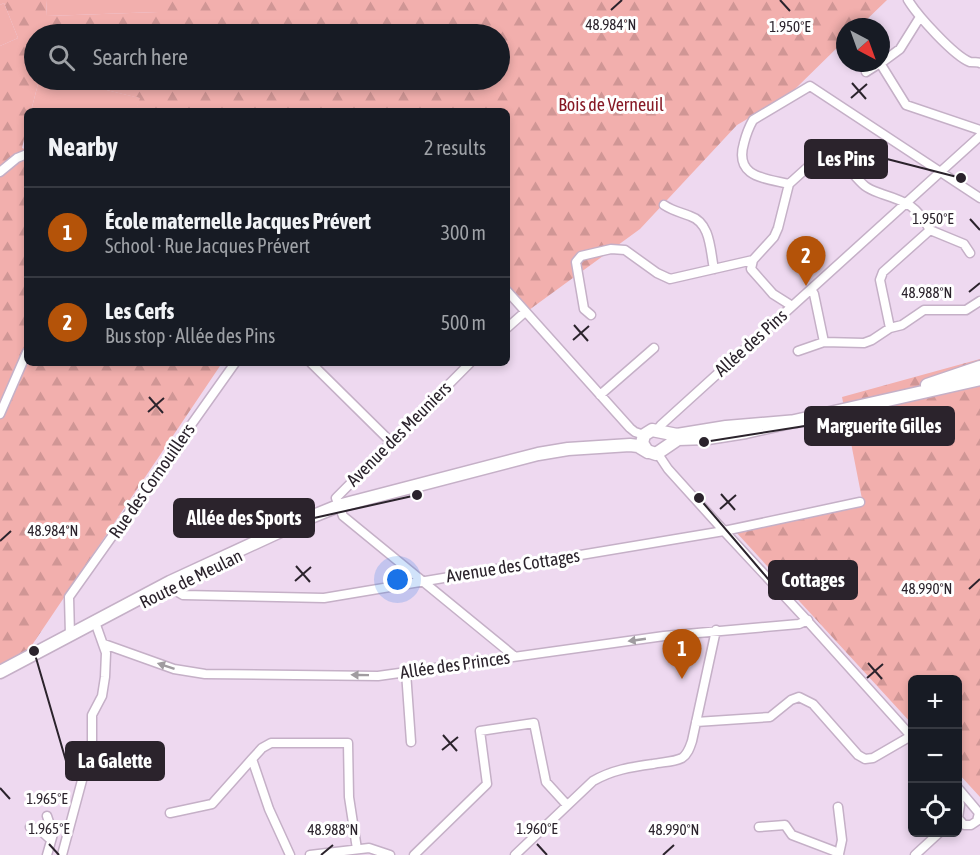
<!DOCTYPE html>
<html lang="en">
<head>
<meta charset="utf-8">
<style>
	body { margin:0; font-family:"Asap Condensed",sans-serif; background:#20242c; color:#f1f3f6 }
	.controls { position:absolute; right:18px; bottom:18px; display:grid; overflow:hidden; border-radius:9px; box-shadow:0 3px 9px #0003 }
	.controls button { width:54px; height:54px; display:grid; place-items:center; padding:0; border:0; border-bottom:2px solid #363941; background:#171b24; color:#f1f3f6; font:30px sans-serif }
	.compass { position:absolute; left:836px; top:18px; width:54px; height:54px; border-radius:50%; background:#171b24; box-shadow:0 3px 9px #0003; rotate:139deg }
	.you { position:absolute; left:398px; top:580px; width:21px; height:21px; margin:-15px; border:4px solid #fff; border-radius:50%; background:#1a73e8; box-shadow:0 0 0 9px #1a73e833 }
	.badge { display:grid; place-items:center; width:39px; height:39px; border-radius:50%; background:#b45309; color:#fff; font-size:20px; font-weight:700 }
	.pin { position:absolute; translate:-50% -50px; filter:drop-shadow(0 2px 3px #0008) }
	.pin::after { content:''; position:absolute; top:32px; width:21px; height:18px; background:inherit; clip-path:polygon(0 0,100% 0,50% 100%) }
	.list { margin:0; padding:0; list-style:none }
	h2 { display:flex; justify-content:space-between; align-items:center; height:78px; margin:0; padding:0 24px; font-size:26px }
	h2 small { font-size:20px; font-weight:400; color:#9ea1a6 }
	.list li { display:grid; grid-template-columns:39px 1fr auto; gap:18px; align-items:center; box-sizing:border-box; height:90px; padding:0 24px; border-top:2px solid #363941 }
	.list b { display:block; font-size:22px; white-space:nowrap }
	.list p { margin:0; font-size:20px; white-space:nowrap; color:#9ea1a6 }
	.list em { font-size:20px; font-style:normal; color:#9ea1a6 }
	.icon { flex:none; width:33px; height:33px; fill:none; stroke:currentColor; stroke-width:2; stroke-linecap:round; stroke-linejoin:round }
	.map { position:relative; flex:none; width:980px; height:855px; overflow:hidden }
	.search { position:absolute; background:#171b24; box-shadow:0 3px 9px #0003; left:24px; top:24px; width:486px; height:66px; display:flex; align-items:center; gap:15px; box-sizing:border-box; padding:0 21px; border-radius:33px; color:#9ea1a6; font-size:22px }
	.panel { position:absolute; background:#171b24; box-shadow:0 3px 9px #0003; left:24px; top:108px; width:486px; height:258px; border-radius:9px }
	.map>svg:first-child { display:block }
	.forest { fill:url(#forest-firs) }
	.garden { fill:#f2afad }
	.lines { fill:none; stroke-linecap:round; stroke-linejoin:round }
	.street-casing { stroke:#c5b0c7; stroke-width:11 }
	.secondary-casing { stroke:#c5b0c7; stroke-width:15 }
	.street { stroke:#fff; stroke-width:8 }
	.secondary { stroke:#fff; stroke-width:12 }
	.oneway { fill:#a09ca0 }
	.ticks { fill:none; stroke:#2b232c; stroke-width:2 }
	.labels { text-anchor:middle; stroke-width:6; stroke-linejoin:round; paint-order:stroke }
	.park-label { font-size:18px; fill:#861925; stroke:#fff }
	.street-label { font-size:18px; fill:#2b232c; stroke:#fff }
	.ticks-label { font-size:15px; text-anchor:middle; fill:#2b232c; stroke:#fff; stroke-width:6; stroke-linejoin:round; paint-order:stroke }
	.leader { fill:none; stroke:#2b232c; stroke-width:2 }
	.callout-dot { fill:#2b232c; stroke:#fff; stroke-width:2 }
	.callout { fill:#2b232c; stroke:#2b232c; stroke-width:2 }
	.callout-label { font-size:20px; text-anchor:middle; font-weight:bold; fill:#fff }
</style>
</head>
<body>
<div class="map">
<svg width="980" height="855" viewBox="0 0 980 855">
	<defs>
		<pattern id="forest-firs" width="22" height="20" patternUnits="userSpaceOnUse" patternTransform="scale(1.5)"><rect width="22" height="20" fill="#f2afad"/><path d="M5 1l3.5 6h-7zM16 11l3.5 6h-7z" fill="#d09695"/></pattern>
	</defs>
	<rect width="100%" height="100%" fill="#eed9f0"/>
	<path class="forest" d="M0 0H46L47 16 158 12V0H887L859 27H845V40L790 94 737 125 640 229 529 310 507 285V111H136L139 98 65 80H500V34H34V80H39L31 111H27V127L22 148 27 150V363H222L28 651 0 664V46L18 38 4 3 0 5Z
		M980 359V797L958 773V680H912V724L735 531 863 504 842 397Z"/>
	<path class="garden" d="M46 0H158V12L47 16Z
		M4 3 18 38 0 46V5Z
		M39 80H65L140 98 136 111H31Z"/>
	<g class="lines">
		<defs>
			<path id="street" d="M908 0C917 15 954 56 970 62 972 62 978 62 980 63
				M880 63 906 105 980 130
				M881 63 900 49 920 17
				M866 72 880 63
				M0 172 17 158 27 154
				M789 184C764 178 734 177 744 143 746 135 749 127 753 120L810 86 980 198
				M664 205C673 211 680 212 690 216 711 223 710 250 714 269
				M930 230 964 244 970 253
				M811 289 814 294 824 342
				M507 291 630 428 635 432 644 435
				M792 306 773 294 751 269 753 260 774 237 778 228 789 184 820 156C842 152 850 174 865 186 870 190 877 192 882 194 907 202 917 206 930 230L883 272 880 280 890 328
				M591 315 584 309 576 262 581 256 611 249 625 250 657 273 670 279 753 260
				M507 328 525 312
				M798 351 824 342 864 343 872 340 890 328 902 325 924 310H966L980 301
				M311 363 391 442
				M470 363 336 498 343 516 514 656
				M600 395 654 348
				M0 414 27 352
				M657 430 661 425 980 136
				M658 454 668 469 724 531 803 616 912 737
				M170 582 176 591 183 595 324 598 724 531 860 502
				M70 635 69 597 235 363
				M104 644 174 669 205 674 378 676 664 636 799 624 808 620
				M406 672 411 742
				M696 722 770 717 791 700 799 697 813 704 858 755 865 759 873 758 911 736
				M958 788 979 813 977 821 971 825H964L958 818 960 805 958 789
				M838 807 842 840 839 854
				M170 813 212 804 252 759
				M30 827 39 829 51 840
				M759 827 785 825 792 835 834 851 839 855
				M47 855 53 834 47 816
				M62 855 92 743V715L102 696 105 677 106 653 95 622
				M290 855 269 809 252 759 262 748 271 743H348L349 797 357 849
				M310 855 369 848 390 855
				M414 855 487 784 480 731 534 723 546 782 567 805
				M515 855 593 781C612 770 631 767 653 764 662 762 674 762 682 758 688 754 690 747 692 741L716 630
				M915 855 940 832"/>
			<path id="secondary" d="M927 385 980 367
				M797 421 726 427 677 435 652 430 644 435 642 443 647 451 656 454 678 439 708 438 746 432 980 379
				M0 672 170 582 311 517 338 506 538 454 568 449 630 445 638 446 648 452"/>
		</defs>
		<use href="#street" class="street-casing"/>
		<use href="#secondary" class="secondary-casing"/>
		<use href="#street" class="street"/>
		<use href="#secondary" class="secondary"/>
	</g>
	<defs><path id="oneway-solid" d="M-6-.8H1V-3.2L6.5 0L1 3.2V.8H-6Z" transform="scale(1.5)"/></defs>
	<g class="oneway">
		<use href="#oneway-solid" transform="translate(637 640) rotate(172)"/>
		<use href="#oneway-solid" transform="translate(166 666) rotate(-162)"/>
		<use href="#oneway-solid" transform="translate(360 675) rotate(-179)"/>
	</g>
	<path class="ticks" d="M780 0 790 11M611 10 622 0M852 83 866 99M851 98 867 84M970 219 980 230M969 292 980 283M574 325 588 341M573 340 589 326M149 397 163 413M148 412 164 398M721 494 735 510M720 509 736 495M0 541 11 531M296 566 310 582M295 581 311 567M969 589 980 579M868 663 882 679M867 678 883 664M443 735 457 751M442 750 458 737M0 788 10 799M49 844 59 855M537 844 547 855M321 855 333 845M663 855 674 845"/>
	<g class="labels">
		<g class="park-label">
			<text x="611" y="111">Bois de Verneuil</text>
		</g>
		<g class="street-label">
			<text transform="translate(751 343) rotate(-42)" y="6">Allée des Pins</text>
			<text transform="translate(399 434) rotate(-45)" y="6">Avenue des Meuniers</text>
			<text transform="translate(152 481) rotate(-55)" y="6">Rue des Cornouillers</text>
			<text transform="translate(513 566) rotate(-9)" y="6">Avenue des Cottages</text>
			<text transform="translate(191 579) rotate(-26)" y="6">Route de Meulan</text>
			<text transform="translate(455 665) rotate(-8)" y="6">Allée des Princes</text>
		</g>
	</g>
	<g class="ticks-label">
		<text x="611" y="30">48.984°N</text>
		<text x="790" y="32">1.950°E</text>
		<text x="933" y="224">1.950°E</text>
		<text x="927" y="298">48.988°N</text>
		<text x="53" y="536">48.984°N</text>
		<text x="927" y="594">48.990°N</text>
		<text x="47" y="804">1.965°E</text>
		<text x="49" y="834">1.965°E</text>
		<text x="537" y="834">1.960°E</text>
		<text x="333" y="835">48.988°N</text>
		<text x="674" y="835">48.990°N</text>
	</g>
	<path class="leader" d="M961 178L887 159M704 442L805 426M417 495L314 518M699 498L769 580M34 651L66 761"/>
	<g class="callout-dot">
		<circle cx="961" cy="178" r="6"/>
		<circle cx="704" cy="442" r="6"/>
		<circle cx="417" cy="495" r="6"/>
		<circle cx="699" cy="498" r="6"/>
		<circle cx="34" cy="651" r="6"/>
	</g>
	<g class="callout">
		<rect x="805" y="140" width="82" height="38" rx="6"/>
		<rect x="805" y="407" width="149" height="38" rx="6"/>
		<rect x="174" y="499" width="140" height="38" rx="6"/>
		<rect x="769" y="561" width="88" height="38" rx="6"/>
		<rect x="66" y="742" width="98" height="38" rx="6"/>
	</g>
	<g class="callout-label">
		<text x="846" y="166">Les Pins</text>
		<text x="879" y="433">Marguerite Gilles</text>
		<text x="244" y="525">Allée des Sports</text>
		<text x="813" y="587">Cottages</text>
		<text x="115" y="768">La Galette</text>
	</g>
</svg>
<div class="controls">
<button>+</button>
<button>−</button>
<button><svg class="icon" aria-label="locate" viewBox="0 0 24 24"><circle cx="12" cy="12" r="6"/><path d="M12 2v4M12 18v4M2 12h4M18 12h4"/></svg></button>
</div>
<svg class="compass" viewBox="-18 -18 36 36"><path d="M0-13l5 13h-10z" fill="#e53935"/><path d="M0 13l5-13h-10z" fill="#9ea1a6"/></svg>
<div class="you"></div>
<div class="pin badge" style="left:682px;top:679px">1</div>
<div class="pin badge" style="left:806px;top:286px">2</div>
<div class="search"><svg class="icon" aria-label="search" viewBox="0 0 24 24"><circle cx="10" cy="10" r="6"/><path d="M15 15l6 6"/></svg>Search here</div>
<section class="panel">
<h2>Nearby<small>2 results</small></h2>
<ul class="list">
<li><span class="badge">1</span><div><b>École maternelle Jacques Prévert</b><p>School · Rue Jacques Prévert</p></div><em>300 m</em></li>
<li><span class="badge">2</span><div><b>Les Cerfs</b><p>Bus stop · Allée des Pins</p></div><em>500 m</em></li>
</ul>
</section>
</div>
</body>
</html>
